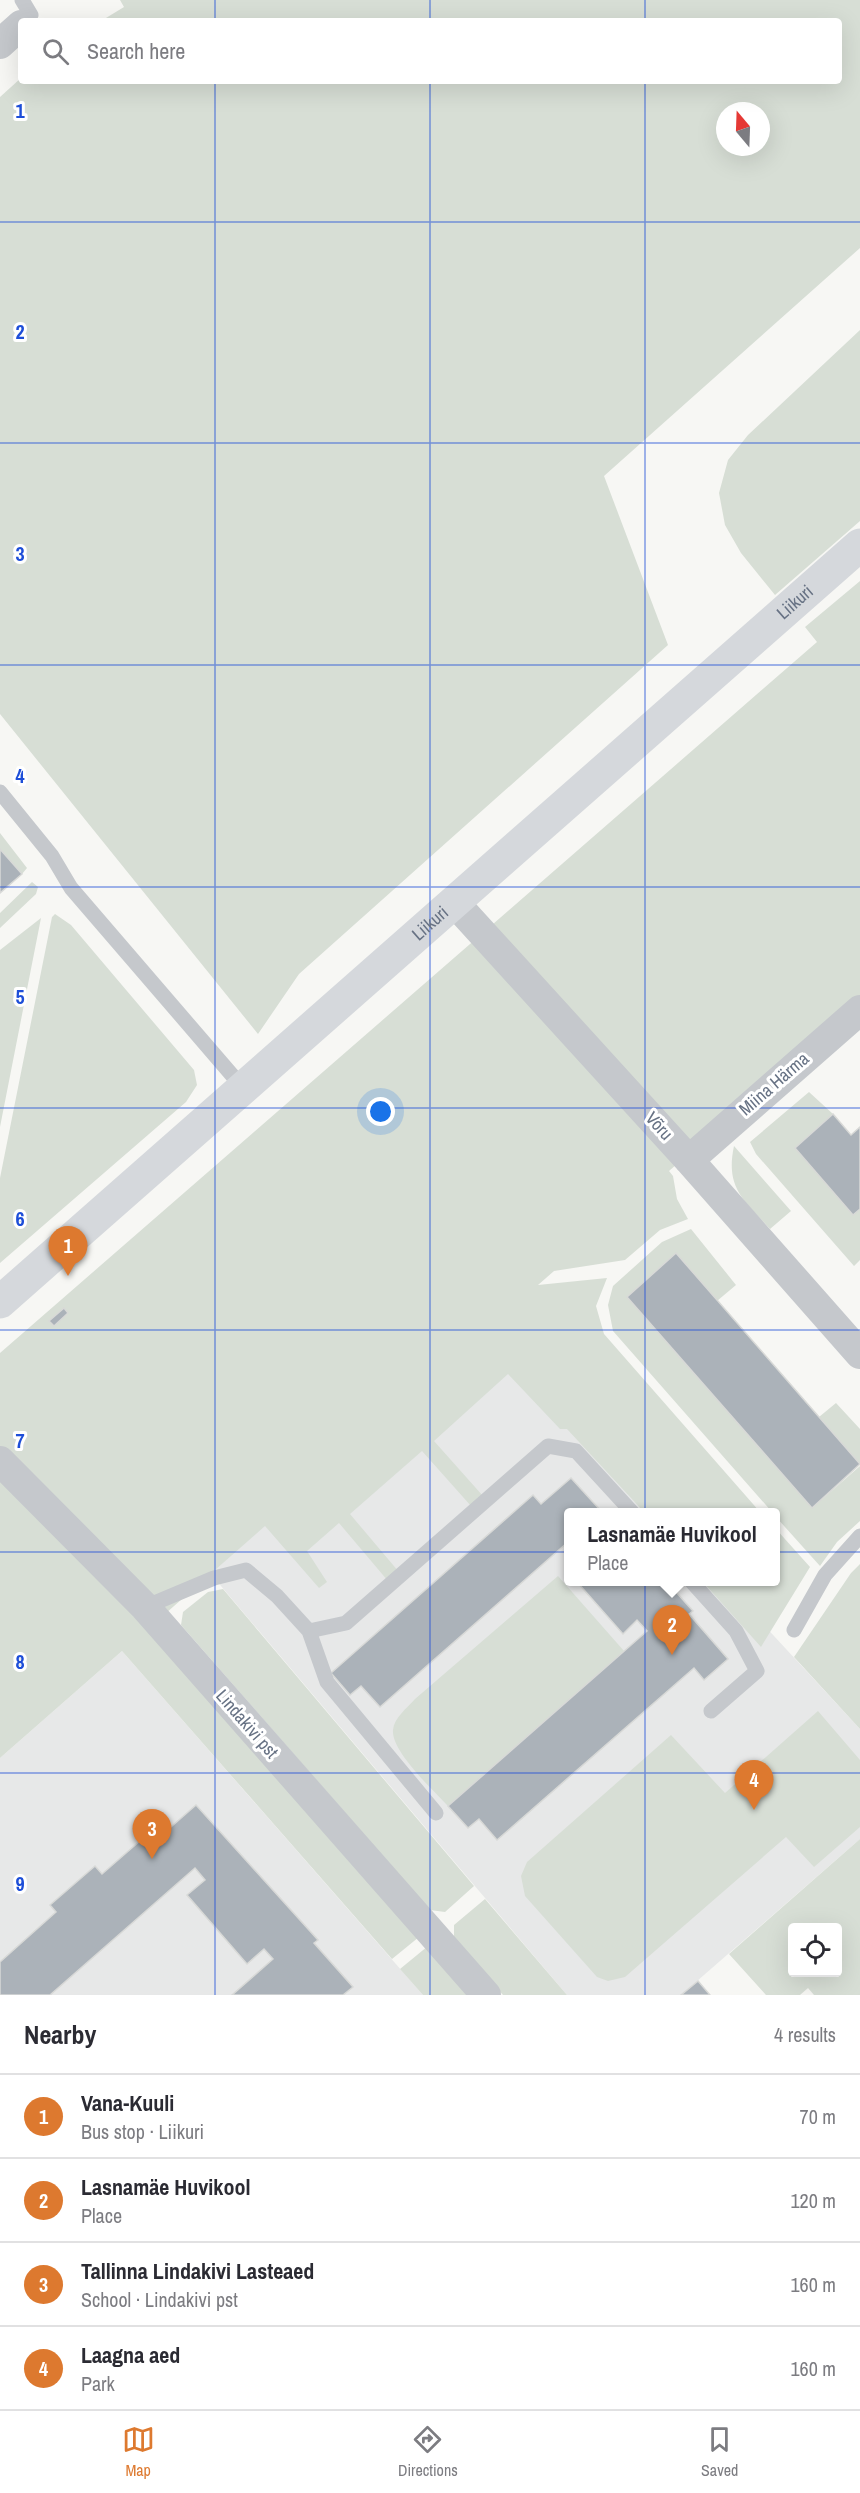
<!DOCTYPE html>
<html lang="en">
<head>
<meta charset="utf-8">
<style>
	body { margin:0; font-family:"Archivo Narrow",sans-serif; background:#f2f2f3; color:#2b2b33 }
	.controls { position:absolute; right:18px; bottom:18px; display:grid; overflow:hidden; border-radius:6px; box-shadow:0 6px 24px #0002 }
	.controls button { width:54px; height:54px; display:grid; place-items:center; padding:0; border:0; border-bottom:2px solid #e1e1e2; background:#fff; color:#2b2b33; font:30px sans-serif }
	.compass { position:absolute; left:716px; top:102px; width:54px; height:54px; border-radius:50%; background:#fff; box-shadow:0 6px 24px #0002; rotate:341deg }
	.you { position:absolute; left:381px; top:1112px; width:21px; height:21px; margin:-15px; border:4px solid #fff; border-radius:50%; background:#1a73e8; box-shadow:0 0 0 9px #1a73e833 }
	.badge { display:grid; place-items:center; width:39px; height:39px; border-radius:50%; background:#dd792f; color:#fff; font-size:20px; font-weight:700 }
	.pin { position:absolute; translate:-50% -50px; filter:drop-shadow(0 2px 3px #0008) }
	.pin::after { content:''; position:absolute; top:32px; width:21px; height:18px; background:inherit; clip-path:polygon(0 0,100% 0,50% 100%) }
	.popup { position:absolute; left:564px; top:1508px; width:216px; height:78px; box-sizing:border-box; display:grid; place-content:center; border-radius:6px; background:#fff; filter:drop-shadow(0 2px 4px #0005); font-size:20px; white-space:nowrap; color:#7c7c81 }
	.popup b { font-size:22px; color:#2b2b33 }
	.popup::after { content:''; position:absolute; left:50%; top:100%; margin-left:-12px; border:12px solid transparent; border-top-color:#fff }
	.list { margin:0; padding:0; list-style:none }
	h2 { display:flex; justify-content:space-between; align-items:center; height:78px; margin:0; padding:0 24px; font-size:26px }
	h2 small { font-size:20px; font-weight:400; color:#7c7c81 }
	.list li { display:grid; grid-template-columns:39px 1fr auto; gap:18px; align-items:center; box-sizing:border-box; height:84px; padding:0 24px; border-top:2px solid #e1e1e2 }
	.list b { display:block; font-size:22px; white-space:nowrap }
	.list p { margin:0; font-size:20px; white-space:nowrap; color:#7c7c81 }
	.list em { font-size:20px; font-style:normal; color:#7c7c81 }
	.icon { flex:none; width:33px; height:33px; fill:none; stroke:currentColor; stroke-width:2; stroke-linecap:round; stroke-linejoin:round }
	.map { position:relative; flex:none; width:860px; height:1995px; overflow:hidden }
	.search { position:absolute; background:#fff; box-shadow:0 6px 24px #0002; left:18px; right:18px; top:18px; height:66px; display:flex; align-items:center; gap:15px; box-sizing:border-box; padding:0 21px; border-radius:6px; color:#7c7c81; font-size:22px }
	.sheet { height:414px; background:#fff }
	nav { display:flex; justify-content:space-around; align-items:center; box-sizing:border-box; height:84px; border-top:2px solid #e1e1e2; background:#fff; font-size:16px; color:#7c7c81 }
	nav a { display:grid; justify-items:center; gap:3px }
	nav .on { color:#dd792f }
	.map>svg:first-child { display:block }
	.built { fill:#e7e8e8 }
	.green { fill:#d7ded5; fill-rule:evenodd }
	.building { fill:#abb2b9; stroke:#d8d9d7; stroke-width:1.5 }
	.lines { fill:none; stroke-linecap:round; stroke-linejoin:round }
	.lane { stroke:#c5c8cc; stroke-width:15 }
	.street { stroke:#c5c8cc; stroke-width:30 }
	.secondary { stroke:#d5d8dc; stroke-width:33 }
	.grid { fill:none; stroke:#1d4ed8; stroke-width:1.5; stroke-opacity:0.55 }
	.labels { text-anchor:middle; stroke-width:6; stroke-linejoin:round; paint-order:stroke }
	.street-label { font-size:18px; fill:#677284; stroke:#fff }
	.grid-label { font-size:20px; text-anchor:middle; font-weight:bold; fill:#1d4ed8; stroke:#fff; stroke-width:6; stroke-linejoin:round; paint-order:stroke }
</style>
</head>
<body>
<div class="map">
<svg width="860" height="1995" viewBox="0 0 860 1995">
	<rect width="100%" height="100%" fill="#f7f7f4"/>
	<path class="built" d="M491 1328 660 1512H568V1582H724L860 1729V1839L681 1995H567L210 1573Z
		M122 1651 423 1995H0V1758Z"/>
	<path class="green" d="M120 0H860V248L604 476 668 645 299 974 258 1034 0 714V97L21 78V81H839V21H101L124 7ZM725 111H761V147H725Z
		M860 330V521L775 595 741 553 725 525 719 493 728 460 748 435Z
		M860 581V1003L669 1171 673 1176 677 1199 688 1219 660 1230 625 1260 554 1271 538 1285 607 1278 596 1306 604 1334 760 1512H644L567 1429H560L508 1374 434 1441 483 1496 471 1506 422 1451 350 1514 399 1572 388 1581 339 1523 307 1551 327 1582 319 1588 265 1526 149 1628 419 1937 392 1959 122 1651 0 1758V1353L817 642 805 627Z
		M0 833 27 868 22 874 0 849Z
		M32 882 38 887 36 894 0 928V913Z
		M55 914 71 925 194 1070 197 1085 186 1102 0 1263V1178L52 917Z
		M41 918 0 1127V950Z
		M809 1092 833 1114 795 1148 853 1214 860 1209V1260L854 1266 756 1154 750 1142Z
		M734 1146 791 1211 770 1229C744 1200 725 1188 734 1146Z
		M691 1229 736 1285 717 1301 676 1254 627 1297 812 1508 860 1466V1521L837 1542 820 1566 776 1517V1512H772L613 1331 608 1305 613 1286 662 1242Z
		M836 1403 860 1429V1464L819 1417Z
		M776 1529 810 1567 761 1647 703 1582H776Z
		M860 1564V1729L794 1657 851 1573Z
		M558 1576 624 1651 448 1806C433 1790 391 1751 393 1730 394 1718 407 1708 415 1699Z
		M223 1589 474 1886 445 1912 430 1910 181 1625 183 1612 208 1592Z
		M818 1711 860 1760V1827L814 1867 786 1837 625 1977 608 1981 597 1977 525 1896 521 1876 527 1862 671 1735 725 1793Z
		M860 1839V1995H814L808 1988 800 1995H766L729 1954ZM792 1928H838V1972H792Z
		M485 1899 567 1995H503L454 1939V1925Z
		M428 1946 471 1995H423L400 1969Z"/>
	<path class="building" d="M0 849 22 874 0 893Z
		M833 1114 851 1135 860 1127V1209L853 1215 795 1148Z
		M676 1253 860 1464 812 1508 627 1297Z
		M64 1308 68 1313 54 1326 49 1321Z
		M571 1478 602 1512H568V1542L380 1707 361 1686 350 1695 331 1673 533 1495 541 1504Z
		M577 1582H667L693 1611 689 1614 728 1659 704 1680 694 1668 497 1840 479 1819 468 1828 448 1806 647 1631 637 1620 623 1634Z
		M196 1805 318 1940 314 1943 353 1987 343 1995H232L273 1959 264 1949 247 1964 187 1895 205 1880 195 1868 50 1995H0V1962L56 1912 50 1905 95 1866 102 1874 157 1826 164 1833Z
		M698 1981 710 1995H681Z"/>
	<g class="lines">
		<path class="lane" d="M22 0 31 15
			M0 792 52 856 71 888 244 1089
			M692 1582 736 1631 757 1671 711 1711
			M145 1607 214 1578 246 1570 277 1596 309 1631 346 1623 548 1446 576 1451 632 1512
			M794 1630 825 1575 860 1536
			M309 1631 327 1682 436 1813"/>
		<path class="street" d="M0 44 21 25
			M454 902 689 1160 860 1354
			M689 1160 860 1010
			M0 1461 145 1607 486 1995"/>
		<path class="secondary" id="s1" d="M0 1302 860 545"/>
	</g>
	<path class="grid" d="M215 0V21M430 0V21M645 0V21M215 81V1995M430 81V1995M645 81V1995M0 222H860M0 443H860M0 665H860M0 887H860M0 1108H860M0 1330H860M0 1552H860M0 1773H860"/>
	<g class="labels">
		<g class="street-label">
			<text dy="6" stroke="none"><textPath href="#s1" startOffset="1059">Liikuri</textPath></text>
			<text dy="6" stroke="none"><textPath href="#s1" startOffset="573">Liikuri</textPath></text>
			<text transform="translate(774 1084) rotate(-41)" y="6">Miina Härma</text>
			<text transform="translate(659 1126) rotate(48)" y="6">Võru</text>
			<text transform="translate(247 1724) rotate(49)" y="6">Lindakivi pst</text>
		</g>
	</g>
	<g class="grid-label">
		<text x="20" y="118">1</text>
		<text x="20" y="339">2</text>
		<text x="20" y="561">3</text>
		<text x="20" y="783">4</text>
		<text x="20" y="1004">5</text>
		<text x="20" y="1226">6</text>
		<text x="20" y="1448">7</text>
		<text x="20" y="1669">8</text>
		<text x="20" y="1891">9</text>
	</g>
</svg>
<div class="controls">
<button><svg class="icon" aria-label="locate" viewBox="0 0 24 24"><circle cx="12" cy="12" r="6"/><path d="M12 2v4M12 18v4M2 12h4M18 12h4"/></svg></button>
</div>
<svg class="compass" viewBox="-18 -18 36 36"><path d="M0-13l5 13h-10z" fill="#e53935"/><path d="M0 13l5-13h-10z" fill="#7c7c81"/></svg>
<div class="you"></div>
<div class="pin badge" style="left:68px;top:1276px">1</div>
<div class="pin badge" style="left:672px;top:1655px">2</div>
<div class="popup"><b>Lasnamäe Huvikool</b>Place</div>
<div class="pin badge" style="left:152px;top:1859px">3</div>
<div class="pin badge" style="left:754px;top:1810px">4</div>
<div class="search"><svg class="icon" aria-label="search" viewBox="0 0 24 24"><circle cx="10" cy="10" r="6"/><path d="M15 15l6 6"/></svg>Search here</div>
</div>
<section class="sheet">
<h2>Nearby<small>4 results</small></h2>
<ul class="list">
<li><span class="badge">1</span><div><b>Vana-Kuuli</b><p>Bus stop · Liikuri</p></div><em>70 m</em></li>
<li><span class="badge">2</span><div><b>Lasnamäe Huvikool</b><p>Place</p></div><em>120 m</em></li>
<li><span class="badge">3</span><div><b>Tallinna Lindakivi Lasteaed</b><p>School · Lindakivi pst</p></div><em>160 m</em></li>
<li><span class="badge">4</span><div><b>Laagna aed</b><p>Park</p></div><em>160 m</em></li>
</ul>
</section>
<nav>
<a class="on"><svg class="icon" aria-label="map" viewBox="0 0 24 24"><path d="M3 6l6-2 6 2 6-2v14l-6 2-6-2-6 2zM9 4v14M15 6v14"/></svg>Map</a>
<a><svg class="icon" aria-label="directions" viewBox="0 0 24 24"><path d="M12 3l9 9-9 9-9-9zM9 14v-3h6M13 9l2 2-2 2"/></svg>Directions</a>
<a><svg class="icon" aria-label="saved" viewBox="0 0 24 24"><path d="M7 4h10v16l-5-4-5 4z"/></svg>Saved</a>
</nav>
</body>
</html>
